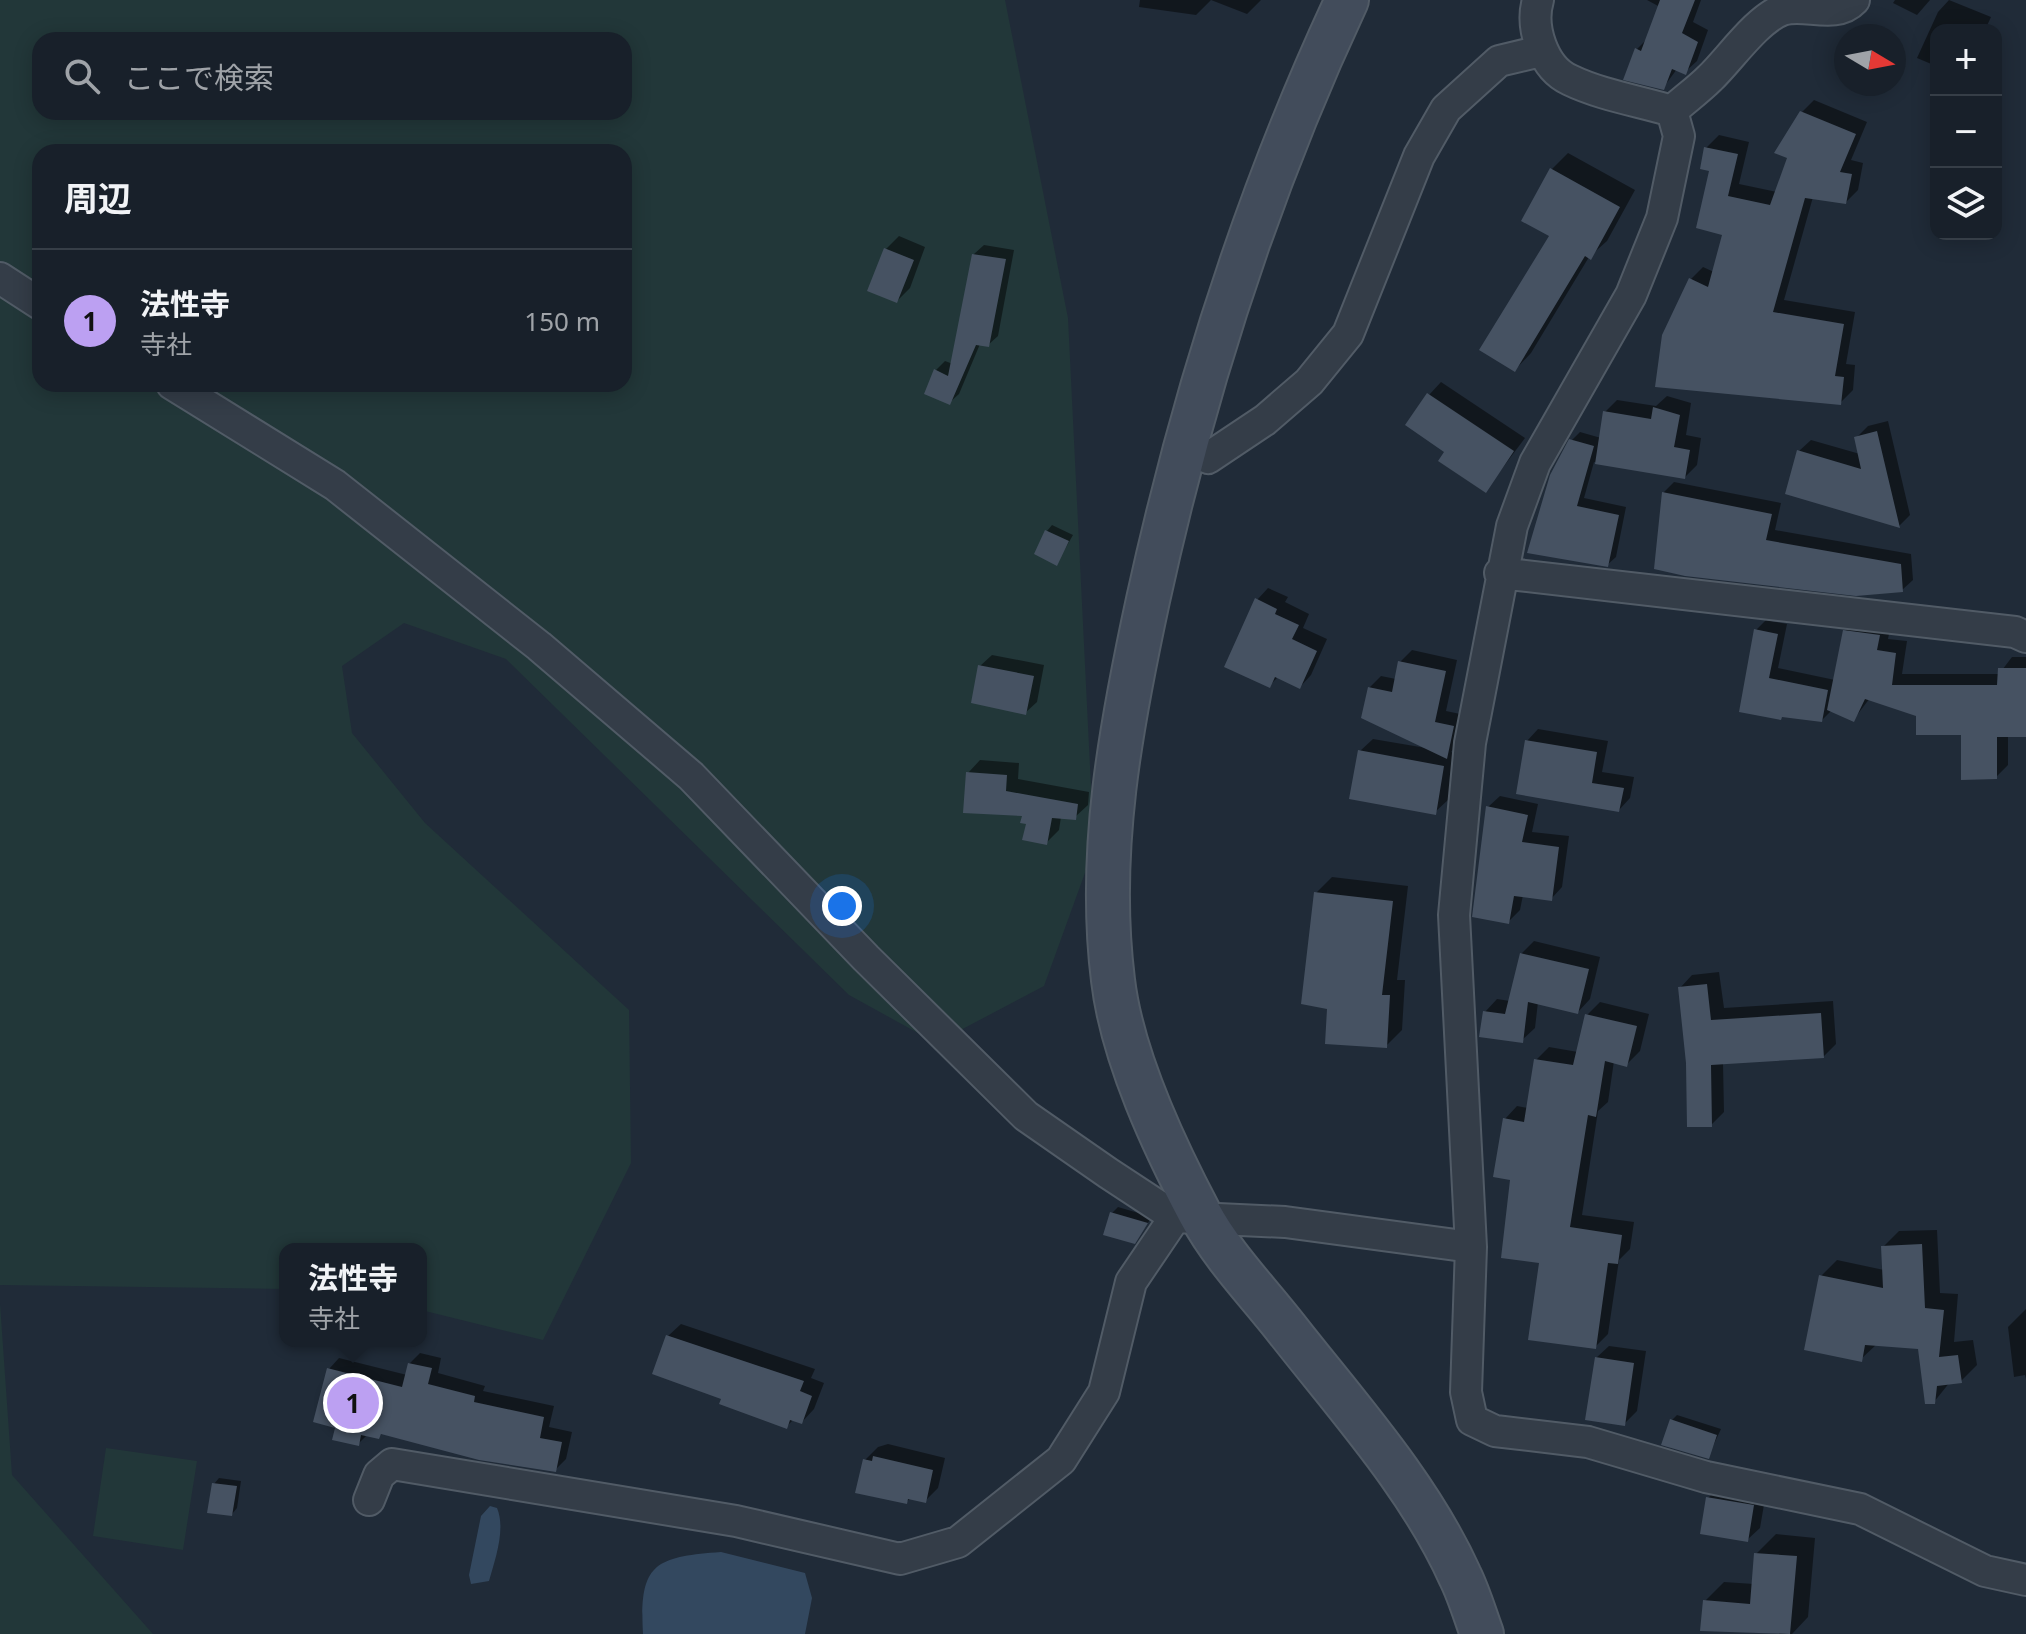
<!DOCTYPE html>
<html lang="ja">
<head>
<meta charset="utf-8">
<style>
	body { margin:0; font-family:"Noto Sans","Noto Sans JP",sans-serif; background:#252d36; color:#f1f3f6 }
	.controls { position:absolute; right:24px; top:24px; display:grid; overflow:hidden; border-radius:16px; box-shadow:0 4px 20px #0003 }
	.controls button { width:72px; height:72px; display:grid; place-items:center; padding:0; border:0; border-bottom:2px solid #363e47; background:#18202a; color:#f1f3f6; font:40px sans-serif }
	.compass { position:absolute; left:1834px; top:24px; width:72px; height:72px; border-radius:50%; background:#18202a; box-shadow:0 4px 20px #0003; rotate:100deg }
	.you { position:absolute; left:842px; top:906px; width:28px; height:28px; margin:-20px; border:6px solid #fff; border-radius:50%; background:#1a73e8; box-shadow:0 0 0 12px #1a73e833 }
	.badge { display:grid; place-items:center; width:52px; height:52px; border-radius:50%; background:#bca0f2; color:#111; font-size:26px; font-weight:700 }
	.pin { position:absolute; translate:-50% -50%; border:4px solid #fff; box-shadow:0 2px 8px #0006 }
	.popup { position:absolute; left:279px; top:1243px; width:148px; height:104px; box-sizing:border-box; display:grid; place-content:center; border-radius:16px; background:#18202a; filter:drop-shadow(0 2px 6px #0005); font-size:26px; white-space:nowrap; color:#9fa3a8 }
	.popup b { font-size:30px; color:#f1f3f6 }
	.popup::after { content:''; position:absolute; left:50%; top:100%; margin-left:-16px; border:16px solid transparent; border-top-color:#18202a }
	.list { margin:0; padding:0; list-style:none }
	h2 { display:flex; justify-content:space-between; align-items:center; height:104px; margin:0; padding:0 32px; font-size:34px }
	h2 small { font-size:26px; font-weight:400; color:#9fa3a8 }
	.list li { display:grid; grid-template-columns:52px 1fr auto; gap:24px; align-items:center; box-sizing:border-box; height:144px; padding:0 32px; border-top:2px solid #363e47 }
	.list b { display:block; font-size:30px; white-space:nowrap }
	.list p { margin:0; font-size:26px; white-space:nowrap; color:#9fa3a8 }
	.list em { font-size:26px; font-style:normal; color:#9fa3a8 }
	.icon { flex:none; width:44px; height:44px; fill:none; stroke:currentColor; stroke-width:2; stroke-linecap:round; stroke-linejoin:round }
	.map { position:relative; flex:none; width:2026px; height:1634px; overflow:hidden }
	.search { position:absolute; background:#18202a; box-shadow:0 4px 20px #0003; left:32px; top:32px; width:600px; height:88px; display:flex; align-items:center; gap:20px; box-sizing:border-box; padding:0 28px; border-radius:24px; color:#9fa3a8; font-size:30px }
	.panel { position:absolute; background:#18202a; box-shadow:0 4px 20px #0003; left:32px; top:144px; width:600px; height:248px; border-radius:24px }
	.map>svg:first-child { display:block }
	.green { fill:#223739; fill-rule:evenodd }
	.water { fill:#33485f }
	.shadow { fill:#0007 }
	.building { fill:#465262 }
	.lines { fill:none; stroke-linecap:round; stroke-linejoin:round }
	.street-casing { stroke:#515b66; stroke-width:34 }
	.secondary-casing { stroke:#515b66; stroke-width:46 }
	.street { stroke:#343d48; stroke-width:30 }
	.secondary { stroke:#424c5b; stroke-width:42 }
</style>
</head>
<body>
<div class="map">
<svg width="2026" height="1634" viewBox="0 0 2026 1634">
	<rect width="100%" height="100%" fill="#202b38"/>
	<path class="green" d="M0 0H1005L1068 318 1094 848 1044 986 936 1043 849 995 506 659 404 623 342 666 352 733 425 823 629 1010 631 1163 543 1340 421 1310V1249H285V1289L0 1285ZM40 40H624V112H40ZM40 152H624V384H40Z
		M0 1303 12 1475 153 1634H0Z
		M106 1448 197 1461 183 1550 93 1536Z"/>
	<path class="water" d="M490 1506 497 1508C506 1529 495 1560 489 1581L471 1584 469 1575 481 1516Z
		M721 1552 805 1573 812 1598 805 1634H643C639 1563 655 1557 721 1552Z"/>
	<path class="shadow" d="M1140 0H1261L1247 14 1211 0 1196 15 1139 7Z
		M1647 0H1701L1693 22 1708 30 1697 61 1685 72 1677 69 1663 88 1636 50 1649 37 1660 7Z
		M1895 0H1930L1917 15 1893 3Z
		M1949 0 1991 17 1985 30H1936V66L1917 58 1938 12Z
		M1814 100 1867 122 1851 160 1863 163 1858 190 1846 202 1813 197 1784 300 1855 312 1846 364 1855 365 1853 390 1840 403 1691 279 1703 267 1714 272 1724 233 1706 148 1719 135 1749 142 1739 184 1777 192 1802 112Z
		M1568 153 1635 190 1607 241 1589 257 1531 353 1515 370 1551 235 1552 169Z
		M899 236 925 247 910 288 897 301 886 249Z
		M984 245 1014 250 998 336 988 345 980 344 959 394 949 403 936 370 945 361 953 364 974 254Z
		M1441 382 1525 438 1486 490 1447 451 1429 395Z
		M1667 396 1691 403 1686 435 1701 438 1697 465 1685 477 1594 462 1584 498 1626 507 1616 557 1607 565 1530 552 1571 441 1580 432 1601 438 1605 412 1617 400 1656 406Z
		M1888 421 1910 515 1899 526 1799 451 1811 440 1860 454 1856 438 1868 426Z
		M1674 482 1781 503 1775 530 1911 554 1913 580 1902 590 1685 574 1664 492Z
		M1052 525 1073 535 1057 563 1047 531Z
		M1268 588 1288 597 1285 602 1309 614 1303 628 1327 639 1311 675 1300 687 1278 677 1270 685 1257 600Z
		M1857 619 1891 624 1888 639 1907 641 1902 674H1999L2012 657H2026V735H2008V765L1996 777 1963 733 1870 698 1854 719 1832 710 1822 720 1741 710 1756 630 1766 620 1787 624 1778 668 1835 680 1845 631Z
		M1412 650 1457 660 1446 711 1465 715 1458 745 1451 752 1456 753 1448 800 1435 812 1360 751 1373 739 1426 748 1369 688 1381 676 1396 679 1400 662Z
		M992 655 1044 665 1037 702 1025 713 980 666Z
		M1538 729 1608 741 1602 772 1634 777 1630 798 1619 810 1527 741Z
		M980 760 1019 763 1018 779 1089 792 1088 805 1075 817H1061L1059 830 1046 843 1024 815 968 773Z
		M1500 796 1538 804 1532 832 1569 836 1562 887 1551 899 1523 895 1520 910 1508 922 1488 807Z
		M1332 877 1408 886 1397 980H1405L1402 1030 1386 1046 1330 1007 1316 893Z
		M1534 941 1600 957 1590 999 1578 1012 1538 1002 1535 1028 1522 1040 1485 1012 1497 999 1510 1001 1521 954Z
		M1719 972 1724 1008 1833 1001 1836 1044 1823 1057 1723 1063 1724 1112 1711 1125 1688 1063 1680 988 1692 975Z
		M1600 1002 1649 1014 1640 1051 1627 1064 1614 1061 1608 1102 1598 1111 1582 1215 1634 1222 1630 1249 1619 1260 1608 1334 1595 1347 1542 1261 1513 1178 1505 1119 1517 1106 1528 1108 1536 1060 1549 1047 1578 1052 1587 1015Z
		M1118 1207 1152 1217 1134 1242 1106 1234 1112 1213Z
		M1937 1230 1940 1293 1958 1294 1954 1342 1973 1340 1977 1365 1961 1381 1950 1382 1934 1402 1919 1347 1877 1344 1861 1359 1821 1276 1837 1260 1884 1270 1883 1247 1899 1231Z
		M2026 1309V1379L2025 1375 2014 1377 2008 1327Z
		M681 1324 815 1369 811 1378 824 1383 814 1409 802 1422 794 1419 787 1426 668 1336Z
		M1609 1346 1646 1351 1637 1411 1624 1424 1596 1358Z
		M420 1353 441 1358 438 1373 485 1386 483 1391 554 1406 549 1427 572 1432 566 1459 555 1470 383 1432 379 1437 368 1434 358 1444 337 1426 329 1369 339 1358 407 1375 409 1364Z
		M1677 1415 1721 1429 1708 1457 1672 1420Z
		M888 1444 945 1458 938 1488 925 1501 911 1498 906 1502 865 1460 878 1447Z
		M219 1478 241 1481 237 1508 232 1514 214 1484Z
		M1721 1485 1766 1493 1760 1528 1747 1540 1708 1498Z
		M1776 1534 1815 1538 1808 1617 1792 1634 1702 1630 1705 1601 1724 1582 1754 1584 1756 1554Z"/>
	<path class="building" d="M1660 0H1695L1682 33 1698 42 1686 75 1672 69 1664 90 1623 80 1635 48 1641 51Z
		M1800 111 1856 134 1840 172 1852 174 1846 204 1805 198 1773 312 1844 324 1835 376 1844 377 1841 405 1655 387 1662 335 1689 278 1708 287 1722 235 1696 228 1709 171 1700 169 1704 147 1738 154 1728 196 1770 205 1787 158 1774 153Z
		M1550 168 1620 207 1591 260 1585 256 1515 372 1479 350 1549 236 1521 221Z
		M884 248 914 260 897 303 867 291Z
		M972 254 1006 259 989 347 976 345 950 405 924 394 934 369 948 376Z
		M1427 393 1514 451 1486 493 1438 461 1444 452 1405 425Z
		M1653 407 1680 415 1674 447 1690 450 1685 479 1595 464 1603 411 1651 419Z
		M1877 431 1900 528 1785 494 1797 450 1861 469 1854 437Z
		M1569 439 1594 446 1577 506 1619 515 1608 567 1527 553 1550 475Z
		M1662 492 1772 514 1766 540 1901 564 1903 592 1856 596 1685 576 1654 569Z
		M1045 530 1069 541 1057 566 1034 554Z
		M1255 598 1277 609 1275 614 1299 625 1292 639 1317 651 1300 689 1275 677 1270 688 1224 667Z
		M1754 629 1778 634 1769 678 1828 690 1822 722 1782 717 1781 720 1739 712Z
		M1843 630 1880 635 1877 650 1896 653 1892 685H1997L1998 668H2026V737H1997V779L1961 780V735H1916V716L1865 699 1854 722 1827 710Z
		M1398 661 1446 671 1435 722 1454 726 1447 759 1361 718 1368 687 1392 692Z
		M978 665 1034 676 1026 715 971 703Z
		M1525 740 1597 752 1592 783 1624 788 1619 812 1516 794Z
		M1358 750 1444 766 1436 815 1349 799Z
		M966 772 1007 775 1006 791 1078 804 1076 820 1052 818 1047 845 1022 840 1026 824 1020 823 1022 816 963 813Z
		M1486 806 1528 815 1522 842 1559 847 1552 901 1514 896 1509 924 1472 917Z
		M1314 892 1393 901 1382 995H1390L1387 1048 1325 1044 1327 1009 1301 1004Z
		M1520 953 1589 969 1578 1014 1528 1002 1523 1043 1479 1037 1483 1011 1505 1014Z
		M1707 984 1711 1020 1821 1013 1824 1058 1711 1065 1712 1127H1687L1686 1063 1678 987Z
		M1585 1014 1637 1026 1627 1067 1605 1061 1596 1117 1588 1115 1570 1227 1622 1235 1618 1264 1608 1263 1596 1349 1528 1340 1539 1263 1501 1258 1510 1180 1493 1177 1503 1118 1524 1122 1534 1059 1573 1065Z
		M1110 1212 1148 1223 1135 1244 1103 1235Z
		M1922 1244 1925 1308 1944 1310 1939 1357 1958 1355 1962 1383 1937 1386 1935 1404H1925L1918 1349 1865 1345 1862 1362 1804 1350 1819 1275 1883 1288 1881 1246Z
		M666 1335 804 1381 800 1391 812 1396 802 1424 790 1420 787 1429 719 1404 721 1399 652 1374Z
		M1595 1357 1634 1363 1625 1426 1585 1420Z
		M408 1363 432 1368 428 1384 475 1396 474 1402 544 1417 540 1438 562 1442 556 1472 479 1460 381 1434 379 1439 361 1435 359 1446 332 1440 335 1428 313 1422 327 1368 402 1387Z
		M1670 1419 1717 1435 1709 1459 1661 1445Z
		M873 1456 933 1470 926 1503 908 1499 907 1504 855 1493 863 1459 872 1461Z
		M212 1483 237 1486 232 1516 207 1513Z
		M1706 1497 1754 1505 1748 1542 1700 1534Z
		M1754 1553 1797 1556 1790 1634 1700 1631 1703 1600 1750 1604Z"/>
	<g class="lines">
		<defs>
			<path id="street" d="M1538 0C1530 27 1543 68 1570 80 1601 95 1639 101 1672 111L1679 136 1662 218 1631 295 1535 463 1512 526 1470 743 1454 915 1471 1247 1466 1392 1472 1420 1495 1431 1588 1442 1706 1477 1860 1509 1985 1571 2026 1580
				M1672 111C1684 100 1698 90 1710 78 1729 60 1757 19 1782 10 1804 2 1835 20 1854 0
				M0 278 40 304
				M172 384 335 485 539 646 691 776 866 958 1026 1116 1108 1173 1175 1217 1285 1222 1471 1247
				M1183 446 1208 458 1265 420 1309 382 1348 334 1419 156 1446 109 1499 61 1541 51
				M1500 573 2015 632 2026 637
				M369 1500 379 1475 392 1464 736 1521 900 1559 958 1542 1061 1460 1104 1392 1131 1282 1175 1217"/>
			<path id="secondary" d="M1347 0C1257 192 1193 394 1148 600 1121 725 1097 852 1113 980 1122 1057 1164 1146 1200 1214 1222 1255 1257 1291 1286 1328 1347 1406 1419 1485 1460 1576 1469 1594 1475 1615 1482 1634"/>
		</defs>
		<use href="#street" class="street-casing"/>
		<use href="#secondary" class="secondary-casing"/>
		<use href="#street" class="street"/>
		<use href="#secondary" class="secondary"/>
	</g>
</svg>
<div class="controls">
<button>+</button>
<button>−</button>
<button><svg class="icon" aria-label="layers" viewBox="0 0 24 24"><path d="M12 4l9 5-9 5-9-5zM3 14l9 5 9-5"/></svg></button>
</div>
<svg class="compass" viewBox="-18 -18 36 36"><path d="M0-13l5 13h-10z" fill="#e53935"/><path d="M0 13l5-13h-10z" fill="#9fa3a8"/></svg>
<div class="you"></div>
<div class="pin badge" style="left:353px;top:1403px">1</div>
<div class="popup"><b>法性寺</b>寺社</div>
<div class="search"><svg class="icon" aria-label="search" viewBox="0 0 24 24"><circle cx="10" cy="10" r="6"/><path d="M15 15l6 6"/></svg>ここで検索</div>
<section class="panel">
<h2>周辺<small></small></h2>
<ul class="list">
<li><span class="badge">1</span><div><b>法性寺</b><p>寺社</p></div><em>150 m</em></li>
</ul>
</section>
</div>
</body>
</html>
